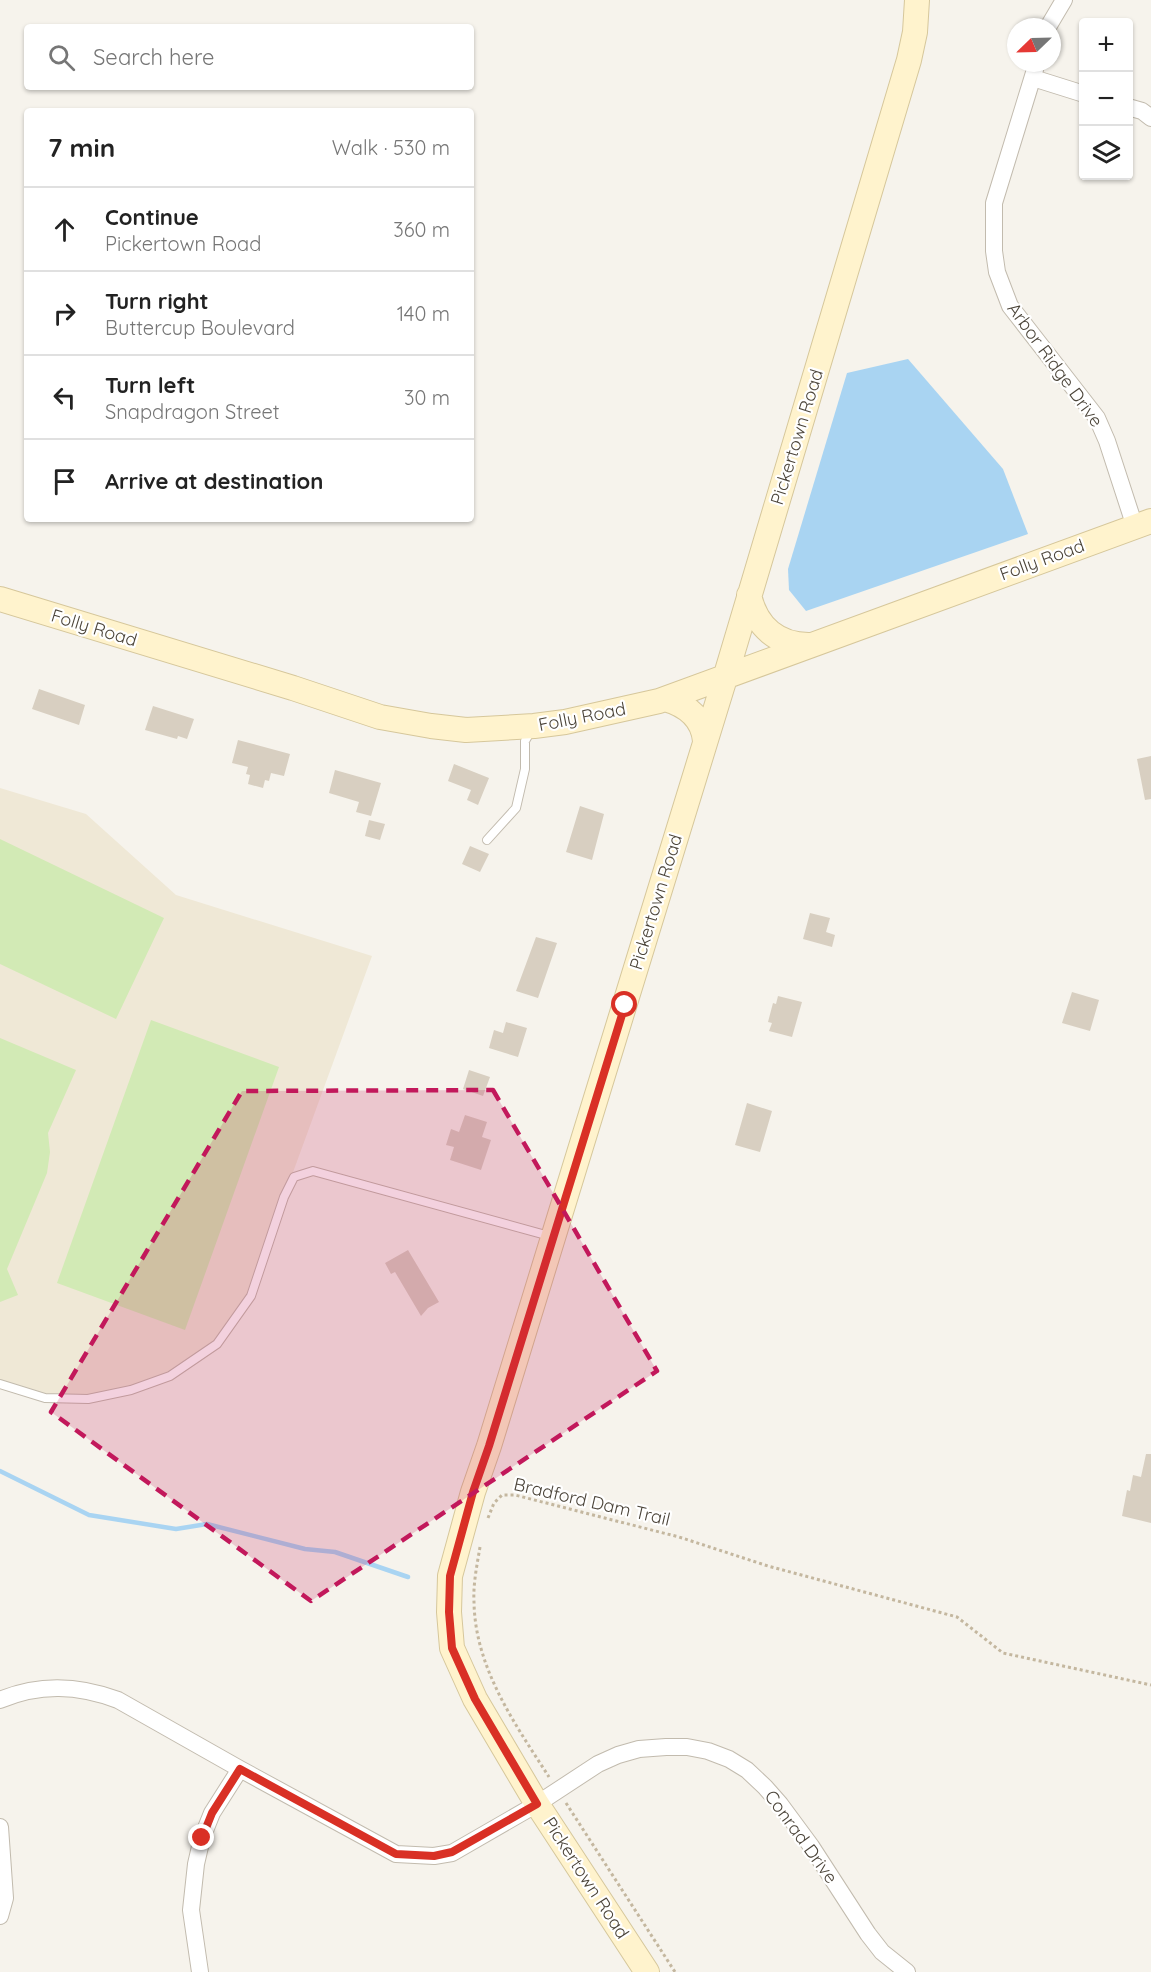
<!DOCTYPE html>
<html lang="en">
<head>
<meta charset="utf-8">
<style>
	body { margin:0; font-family:Quicksand,sans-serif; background:#f6f6f6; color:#222 }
	.controls { position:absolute; right:18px; top:18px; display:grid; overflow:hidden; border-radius:6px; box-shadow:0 2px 4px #0004 }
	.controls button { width:54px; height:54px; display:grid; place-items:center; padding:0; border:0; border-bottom:2px solid #e0e0e0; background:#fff; color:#222; font:30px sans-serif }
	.compass { position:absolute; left:1007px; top:18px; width:54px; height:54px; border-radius:50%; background:#fff; box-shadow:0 2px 4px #0004; rotate:247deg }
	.stop { position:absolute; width:18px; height:18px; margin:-14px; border:4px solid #d93025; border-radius:50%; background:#fff }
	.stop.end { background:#d93025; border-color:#fff; box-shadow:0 2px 6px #0008 }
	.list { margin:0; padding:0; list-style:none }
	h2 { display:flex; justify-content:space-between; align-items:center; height:78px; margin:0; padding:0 24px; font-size:26px }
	h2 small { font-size:20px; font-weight:400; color:#767676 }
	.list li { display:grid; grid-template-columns:39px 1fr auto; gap:18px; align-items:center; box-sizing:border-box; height:84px; padding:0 24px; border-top:2px solid #e0e0e0 }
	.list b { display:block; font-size:22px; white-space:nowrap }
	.list p { margin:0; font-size:20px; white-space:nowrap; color:#767676 }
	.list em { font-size:20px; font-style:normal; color:#767676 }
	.icon { flex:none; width:33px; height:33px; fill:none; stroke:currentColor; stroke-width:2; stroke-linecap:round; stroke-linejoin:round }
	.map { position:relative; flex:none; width:1151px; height:1972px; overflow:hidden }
	.search { position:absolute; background:#fff; box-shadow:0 2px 4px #0004; left:24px; top:24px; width:450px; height:66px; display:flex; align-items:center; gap:15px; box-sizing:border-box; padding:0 21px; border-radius:6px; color:#767676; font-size:22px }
	.panel { position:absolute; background:#fff; box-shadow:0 2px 4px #0004; left:24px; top:108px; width:450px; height:414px; border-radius:6px }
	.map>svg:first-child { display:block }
	.education { fill:#efe8d6 }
	.green { fill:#d2eab5 }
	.water { fill:#a9d4f2 }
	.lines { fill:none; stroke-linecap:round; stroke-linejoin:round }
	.stream { stroke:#a9d4f2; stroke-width:4.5 }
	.building { fill:#d8cfc1 }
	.lane-casing { stroke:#c2bbae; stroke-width:10 }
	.street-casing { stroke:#c2bbae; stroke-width:18 }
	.secondary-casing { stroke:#d6c79b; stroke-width:26 }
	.path { stroke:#c4b79f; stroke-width:3; stroke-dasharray:3 3; stroke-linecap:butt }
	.lane { stroke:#fff; stroke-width:8 }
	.street { stroke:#fff; stroke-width:16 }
	.secondary { stroke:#fff3cd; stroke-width:24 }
	.route { stroke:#d93025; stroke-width:8 }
	.marked { fill:#c2185b; fill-opacity:0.2; stroke:#c2185b; stroke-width:4.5; stroke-dasharray:12 8; stroke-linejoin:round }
	.labels { text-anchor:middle; stroke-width:4.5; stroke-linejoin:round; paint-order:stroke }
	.street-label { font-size:18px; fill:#4b4439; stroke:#fff }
</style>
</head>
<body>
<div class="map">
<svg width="1151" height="1972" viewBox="0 0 1151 1972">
	<rect width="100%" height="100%" fill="#f6f3ec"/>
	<path class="education" d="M0 788 86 814 176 895 372 956 284 1197 251 1296 217 1344 170 1376 88 1399 45 1398 0 1384Z"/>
	<path class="green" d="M0 839 164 918 116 1019 0 964Z
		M151 1020 279 1067 185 1330 57 1283Z
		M0 1038 76 1070 48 1133 50 1152 47 1173 7 1269 18 1295 0 1302Z"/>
	<path class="water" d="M908 359 1003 469 1028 534 806 611 789 590 788 569 847 373Z"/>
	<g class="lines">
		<path class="stream" d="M0 1471 89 1515 176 1529 207 1524 305 1549 335 1552 408 1577"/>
	</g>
	<path class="building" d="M39 689 85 705 79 725 32 709Z
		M153 706 194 719 187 739 178 736 177 739 145 730Z
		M238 740 290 754 284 776 271 773 269 781 265 780 263 788 248 784 250 775 246 774 248 767 232 763Z
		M1151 756V799L1145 800 1137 759Z
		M454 764 489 778 478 805 467 800 471 790 448 781Z
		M335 770 381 783 371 816 356 812 359 802 329 793Z
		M580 806 604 814 592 860 566 852Z
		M369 820 385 824 380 840 365 836Z
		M470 846 489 854 480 872 462 864Z
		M810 913 830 918 826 932 835 935 832 947 803 939Z
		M536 937 557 943 538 998 516 991Z
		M1072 992 1099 1000 1090 1031 1062 1023Z
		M778 996 802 1002 792 1037 769 1031 772 1023 768 1022 773 1003 776 1004Z
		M506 1022 527 1028 518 1057 489 1048 494 1030 503 1033Z
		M469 1070 490 1077 483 1096 463 1089Z
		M747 1103 772 1111 760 1152 735 1145Z
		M465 1115 487 1122 482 1137 491 1140 481 1170 450 1160 454 1147 446 1145 451 1129 459 1132Z
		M408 1250 439 1302 428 1308 421 1316 395 1272 391 1274 385 1263Z
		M1146 1454H1151V1523L1122 1516 1127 1490 1130 1491 1133 1475 1141 1477Z"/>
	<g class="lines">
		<defs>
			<path id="lane" d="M487 840 516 808 525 769V741L532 729
				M0 1384 45 1398 88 1399 131 1390 170 1376 217 1344 251 1296 284 1197 294 1177 313 1171 553 1237"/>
			<path id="street" d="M1048 27 1064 0
				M1037 63 994 203V251L997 272 1010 306 1097 418 1107 441 1135 527
				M1033 78 1084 94
				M1128 107 1142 111 1151 118
				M0 1700C40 1683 78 1685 118 1700L240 1769 396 1854 434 1856 452 1853 537 1804 598 1764 618 1755 639 1749 666 1747H687L708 1751 729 1759 747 1770 765 1787 780 1804 811 1846 868 1934 882 1952 907 1972
				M0 1827 5 1898 0 1916
				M200 1972 191 1910 196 1864 202 1838 212 1813 240 1769"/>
			<path id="secondary" d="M749 595C756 627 778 646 811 645
				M0 599 293 688 380 717 431 726 466 730 534 726 565 722 659 701 1151 521
				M665 699C686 705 703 717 705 741
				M647 1972 537 1804 475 1699 452 1648 449 1612 450 1576 473 1492 489 1446 725 678 909 60 915 32 917 0"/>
		</defs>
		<use href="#lane" class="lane-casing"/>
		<use href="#street" class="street-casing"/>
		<use href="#secondary" class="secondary-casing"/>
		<path class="path" d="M488 1518 494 1503 502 1495H515L679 1537 768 1566 957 1617 1003 1653 1151 1685
			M480 1547C477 1565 473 1584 474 1602 475 1668 515 1724 549 1777
			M566 1803 675 1972"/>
		<use href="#lane" class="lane"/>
		<use href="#street" class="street"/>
		<use href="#secondary" class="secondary"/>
	</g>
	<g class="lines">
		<path class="route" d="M202 1838 212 1813 240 1769 396 1854 434 1856 452 1852 537 1804 475 1699 452 1648 449 1612 450 1576 473 1492 489 1446 625 1005"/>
	</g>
	<path class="marked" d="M493 1090 657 1371 311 1601 51 1412 242 1091Z"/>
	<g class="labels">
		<g class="street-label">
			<text transform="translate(1055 365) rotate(54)" y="6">Arbor Ridge Drive</text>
			<text transform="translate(797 437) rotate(-73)" y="6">Pickertown Road</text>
			<text transform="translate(1042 560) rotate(-20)" y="6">Folly Road</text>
			<text transform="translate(94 628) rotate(17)" y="6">Folly Road</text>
			<text transform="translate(582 717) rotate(-11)" y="6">Folly Road</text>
			<text transform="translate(656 902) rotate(-73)" y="6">Pickertown Road</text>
			<text transform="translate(592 1502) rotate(13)" y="6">Bradford Dam Trail</text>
			<text transform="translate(801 1837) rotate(54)" y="6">Conrad Drive</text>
			<text transform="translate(586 1878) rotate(57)" y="6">Pickertown Road</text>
		</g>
	</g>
</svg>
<div class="controls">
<button>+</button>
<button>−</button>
<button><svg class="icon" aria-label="layers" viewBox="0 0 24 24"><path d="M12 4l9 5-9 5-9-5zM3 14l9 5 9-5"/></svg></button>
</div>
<svg class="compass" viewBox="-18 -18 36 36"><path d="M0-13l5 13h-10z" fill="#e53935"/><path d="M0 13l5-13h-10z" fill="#767676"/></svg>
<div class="stop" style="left:625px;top:1005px"></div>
<div class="stop end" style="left:202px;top:1838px"></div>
<div class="search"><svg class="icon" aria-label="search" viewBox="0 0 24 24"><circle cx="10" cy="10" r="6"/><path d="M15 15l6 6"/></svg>Search here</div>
<section class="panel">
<h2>7 min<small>Walk · 530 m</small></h2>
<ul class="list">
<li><svg class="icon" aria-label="ahead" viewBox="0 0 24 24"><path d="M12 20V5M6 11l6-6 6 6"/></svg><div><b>Continue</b><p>Pickertown Road</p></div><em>360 m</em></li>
<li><svg class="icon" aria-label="right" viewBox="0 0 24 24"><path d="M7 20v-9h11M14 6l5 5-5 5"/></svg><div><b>Turn right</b><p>Buttercup Boulevard</p></div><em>140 m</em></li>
<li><svg class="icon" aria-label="left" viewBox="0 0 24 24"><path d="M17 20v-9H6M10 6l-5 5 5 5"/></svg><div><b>Turn left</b><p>Snapdragon Street</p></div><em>30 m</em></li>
<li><svg class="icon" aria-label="arrive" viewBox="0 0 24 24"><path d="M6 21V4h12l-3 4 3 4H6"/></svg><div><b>Arrive at destination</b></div></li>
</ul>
</section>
</div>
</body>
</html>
